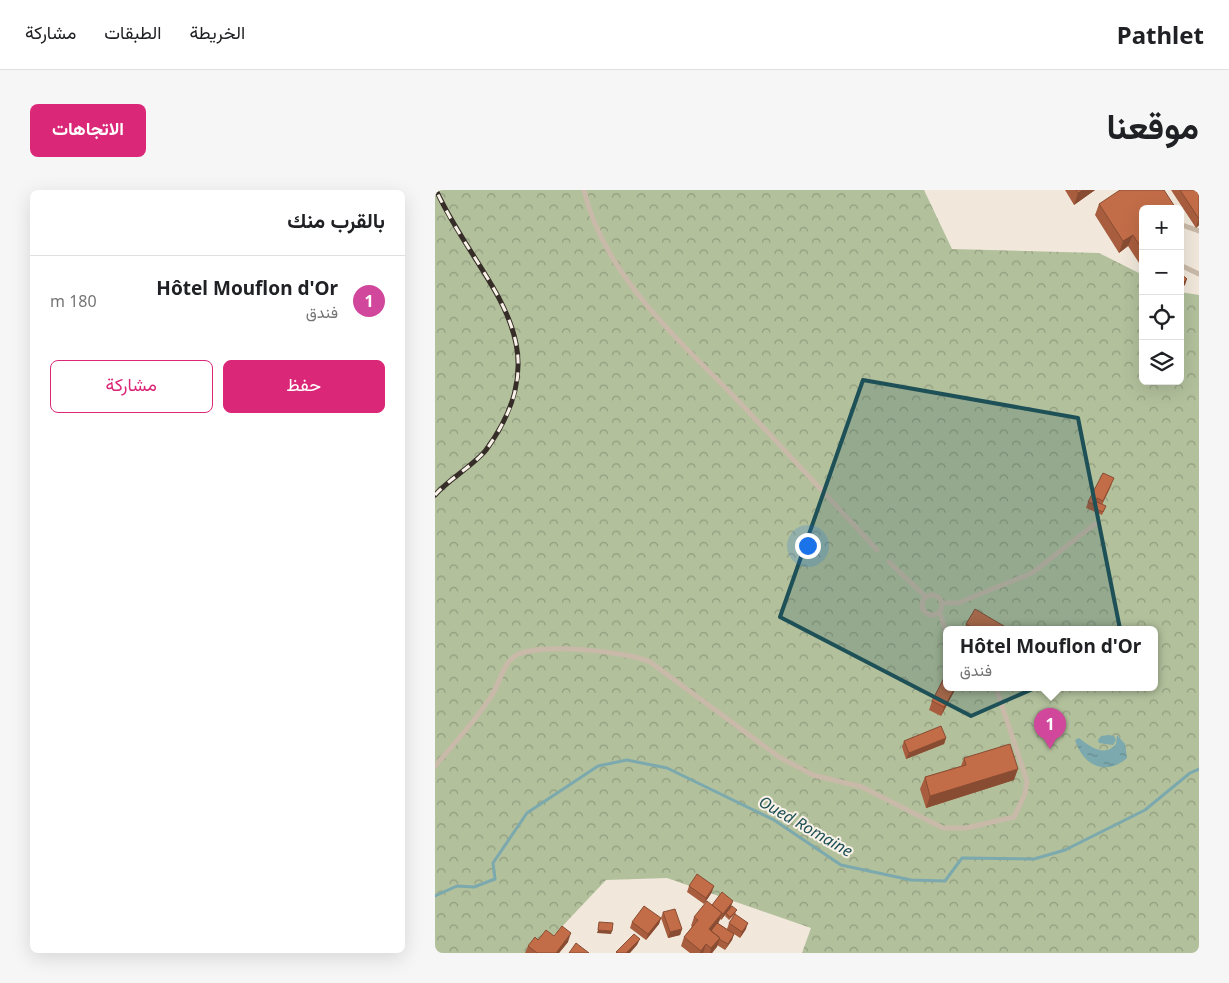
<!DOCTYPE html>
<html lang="ar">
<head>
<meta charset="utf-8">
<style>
	body { margin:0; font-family:"Noto Sans",Vazirmatn,sans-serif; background:#f6f6f6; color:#202124; direction:rtl }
	.controls { position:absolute; right:15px; top:15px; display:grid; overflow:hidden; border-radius:8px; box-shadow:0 5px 20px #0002 }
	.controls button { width:45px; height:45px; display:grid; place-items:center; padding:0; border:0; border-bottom:1px solid #e0e0e0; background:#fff; color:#202124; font:25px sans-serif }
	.you { position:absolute; left:372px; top:355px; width:18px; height:18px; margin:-12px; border:4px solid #fff; border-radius:50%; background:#1a73e8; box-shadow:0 0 0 8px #1a73e833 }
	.badge { display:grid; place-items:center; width:32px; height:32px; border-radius:50%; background:#db2777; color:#fff; font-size:16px; font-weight:700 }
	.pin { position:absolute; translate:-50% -41px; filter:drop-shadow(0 1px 2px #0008) }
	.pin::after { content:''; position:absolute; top:26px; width:18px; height:15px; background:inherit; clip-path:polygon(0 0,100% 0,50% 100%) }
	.popup { position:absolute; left:508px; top:436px; width:215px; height:65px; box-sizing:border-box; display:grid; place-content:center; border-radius:8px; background:#fff; filter:drop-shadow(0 1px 4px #0005); font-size:16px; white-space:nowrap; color:#757577 }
	.popup b { font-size:19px; color:#202124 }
	.popup::after { content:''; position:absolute; left:50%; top:100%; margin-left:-10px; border:10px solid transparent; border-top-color:#fff }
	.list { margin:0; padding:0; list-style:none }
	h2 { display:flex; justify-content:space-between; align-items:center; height:65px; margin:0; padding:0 20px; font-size:21px }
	h2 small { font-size:16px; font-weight:400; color:#757577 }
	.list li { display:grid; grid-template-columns:32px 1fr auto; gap:15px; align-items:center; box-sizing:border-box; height:90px; padding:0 20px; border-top:1px solid #e0e0e0 }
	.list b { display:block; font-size:19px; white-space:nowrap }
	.list p { margin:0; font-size:16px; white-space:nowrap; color:#757577 }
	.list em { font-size:16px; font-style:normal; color:#757577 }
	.actions { display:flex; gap:10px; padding:15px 20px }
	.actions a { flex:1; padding:11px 0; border:1px solid #db2777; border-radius:8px; text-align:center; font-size:18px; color:#db2777 }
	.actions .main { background:#db2777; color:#fff }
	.icon { flex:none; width:28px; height:28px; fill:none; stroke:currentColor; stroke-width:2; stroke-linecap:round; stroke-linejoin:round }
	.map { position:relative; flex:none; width:764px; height:763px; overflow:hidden; direction:ltr; border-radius:8px }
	header { display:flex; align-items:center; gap:30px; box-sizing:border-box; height:70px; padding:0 25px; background:#fff; border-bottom:1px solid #e0e0e0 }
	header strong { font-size:24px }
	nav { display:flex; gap:28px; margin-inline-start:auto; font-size:18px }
	.intro { display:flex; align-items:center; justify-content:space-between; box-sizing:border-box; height:120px; padding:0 30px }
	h1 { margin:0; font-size:35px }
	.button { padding:12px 22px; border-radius:8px; background:#db2777; color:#fff; font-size:18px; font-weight:700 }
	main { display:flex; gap:30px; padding:0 30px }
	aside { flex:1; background:#fff; border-radius:8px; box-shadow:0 5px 20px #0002 }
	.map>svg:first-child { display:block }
	.forest { fill:url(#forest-crowns); fill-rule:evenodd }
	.water { fill:url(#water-ripples) }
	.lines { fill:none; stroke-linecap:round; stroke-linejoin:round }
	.stream { stroke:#7ba9ae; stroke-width:3 }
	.lane { stroke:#c9b9a8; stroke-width:5 }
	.rail-casing { stroke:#362d28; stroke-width:5 }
	.rail { stroke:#f9f2e8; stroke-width:3; stroke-dasharray:9; stroke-linecap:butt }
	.wall { fill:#a85e3e }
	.shaded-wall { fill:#884c32 }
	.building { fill:#c36d48; stroke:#884c32 }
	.marked { fill:#1e5057; fill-opacity:0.2; stroke:#1e5057; stroke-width:4; stroke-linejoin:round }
	.labels { text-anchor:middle; stroke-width:4; stroke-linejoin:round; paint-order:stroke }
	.water-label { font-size:16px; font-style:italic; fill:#1e5057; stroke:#f9f2e8 }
</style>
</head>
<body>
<header>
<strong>Pathlet</strong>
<nav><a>الخريطة</a><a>الطبقات</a><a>مشاركة</a></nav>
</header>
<div class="intro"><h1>موقعنا</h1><a class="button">الاتجاهات</a></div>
<main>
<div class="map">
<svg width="764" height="763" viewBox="0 0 764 763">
	<defs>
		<pattern id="forest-crowns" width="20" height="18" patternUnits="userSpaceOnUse" patternTransform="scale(1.25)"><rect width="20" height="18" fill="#b2c09c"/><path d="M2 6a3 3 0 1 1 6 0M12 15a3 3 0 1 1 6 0" fill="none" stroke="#929c7f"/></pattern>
		<pattern id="water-ripples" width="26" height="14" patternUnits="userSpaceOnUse" patternTransform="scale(1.25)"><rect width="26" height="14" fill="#7ba9ae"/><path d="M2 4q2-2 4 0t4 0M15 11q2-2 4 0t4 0" fill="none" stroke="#668a8e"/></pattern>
	</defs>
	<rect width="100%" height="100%" fill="#f1e8db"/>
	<path class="forest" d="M0 0H489L517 59 664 63 708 85V191H745V102L764 105V763H367L376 738 232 688 171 690 102 763H0ZM511 440H719V498H511Z"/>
	<path class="water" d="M674 545 679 546 681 550 678 555 664 553 663 550 666 546Z
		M682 545 690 554 692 568C670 587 648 575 640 550L644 548C654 556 670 568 681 554Z"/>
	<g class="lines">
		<path class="stream" d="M0 706 22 696 39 697 60 689 58 673 92 623 163 576 192 570 232 578 339 630 406 675 476 690 510 691 527 668 599 669 630 660 710 620 755 583 764 579"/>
		<path class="lane" d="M149 0C169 88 250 155 310 218 354 265 398 312 442 360
			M747 35 764 41
			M745 75 764 84
			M454 372 491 407
			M487 415a10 10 0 1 1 20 0a10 10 0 1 1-20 0Z
			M508 413H523L597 383 660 334
			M505 423 511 442
			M0 576C20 553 41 530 57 505 65 492 68 474 80 466 101 452 193 461 215 472L344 567 378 585 427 597 508 638H531L579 627 590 604 592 591 561 498"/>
		<defs>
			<path id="rail" d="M0 305C14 289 39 275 51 260 130 151 44 94 1 0"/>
		</defs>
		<use href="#rail" class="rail-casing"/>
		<use href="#rail" class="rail"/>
	</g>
	<path class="wall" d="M630 0H660L639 15Z
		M736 0H764V35L761 38Z
		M664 14 708 19V79L693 56 684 63 660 25Z
		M677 294 667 315 671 316 667 325 658 321 661 314 658 321 651 318 653 312Z
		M531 434 574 440H529Z
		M511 498H521L506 526 494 520 497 511Z
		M511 548 509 554 471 569 467 557 469 551Z
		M529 568 579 590 491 618 485 599 490 587 526 576Z
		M254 696 277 702 269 714 252 702Z
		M277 715 296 717 301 723 294 730 290 726 291 724 286 730 285 729 283 733 292 739 294 733 311 739 305 748 299 744 297 750 290 760 282 755 277 763H255L246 756 249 747 257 737 256 736 259 727Z
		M228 722 247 739 245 745 233 748 226 728Z
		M226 728 224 734 211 750 195 738 197 732Z
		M119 746 133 752 124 763H90L93 756 103 750Z"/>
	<path class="shaded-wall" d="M648 0H660L639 15 643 3Z
		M764 29V35L761 38Z
		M698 45 693 56 684 63 688 51Z
		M752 89 750 95 745 99V96Z
		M520 498H521L506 526 509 517Z
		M511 548 509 554 471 569 474 563Z
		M583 579 579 590 491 618 495 606Z
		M279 696 277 702 269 714 271 708Z
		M298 711 296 717 286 730 288 724Z
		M287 723 284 732 271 748 274 739Z
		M226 728 224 734 211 750 213 744Z
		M313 733 311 739 305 748 307 742Z
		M247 739 245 745 233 748 235 742Z
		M163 740 177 741 176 744 162 743Z
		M136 743 133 752 124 763H121Z
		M299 744 297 750 290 760 293 754Z
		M285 748 282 757 277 763H275L276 758Z
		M205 749 202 755 195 763H191Z
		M271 754 268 763H265L266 761Z"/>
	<path class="building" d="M641 0H648L643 3Z
		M685 0H729L740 17 737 19H708V61L698 45 688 51 664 14Z
		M745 0H764V29Z
		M745 83 752 89 745 96Z
		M668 283 679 288 668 311 662 308 660 315 653 312Z
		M662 312 671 316 668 322 659 318Z
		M540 419 574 439 573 440H541L531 434Z
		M511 484V498H520L509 517 497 511Z
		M506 536 511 548 474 563 469 551Z
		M575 554 583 579 495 606 490 587 531 575 529 568Z
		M262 684 279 696 271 708 254 696Z
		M287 702 298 711 288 724 277 715Z
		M272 711 287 723 274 739 285 748 276 758 271 754 266 761 249 747 263 730 259 727Z
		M209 716 226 728 213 744 197 732Z
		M297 716 302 720 295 727 291 723Z
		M240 719 247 739 235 742 228 722Z
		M300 724 313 733 307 742 294 733Z
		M164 732 178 733 177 741 163 740Z
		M282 733 299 744 293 754 284 749 285 748 276 741Z
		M127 736 136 743 121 763H102L93 756 100 747 103 750 111 740 119 746Z
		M199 744 205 749 191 763H182L181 762Z
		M141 753 154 763H134Z"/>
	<path class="marked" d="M428 190 643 228 689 459 536 526 345 427Z"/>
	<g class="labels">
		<g class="water-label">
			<text transform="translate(371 636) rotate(30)" y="6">Oued Romaine</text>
		</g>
	</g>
</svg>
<div class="controls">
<button>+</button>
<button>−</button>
<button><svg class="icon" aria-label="locate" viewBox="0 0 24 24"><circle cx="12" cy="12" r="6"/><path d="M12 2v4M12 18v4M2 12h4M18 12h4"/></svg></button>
<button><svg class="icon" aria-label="layers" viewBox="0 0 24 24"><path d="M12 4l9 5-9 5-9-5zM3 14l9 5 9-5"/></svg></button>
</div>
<div class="you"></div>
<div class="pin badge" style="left:615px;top:559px;background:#d1479c">1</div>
<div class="popup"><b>Hôtel Mouflon d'Or</b>فندق</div>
</div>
<aside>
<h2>بالقرب منك<small></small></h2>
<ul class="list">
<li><span class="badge" style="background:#d1479c">1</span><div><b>Hôtel Mouflon d'Or</b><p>فندق</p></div><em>180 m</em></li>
</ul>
<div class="actions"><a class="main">حفظ</a><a>مشاركة</a></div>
</aside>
</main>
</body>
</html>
